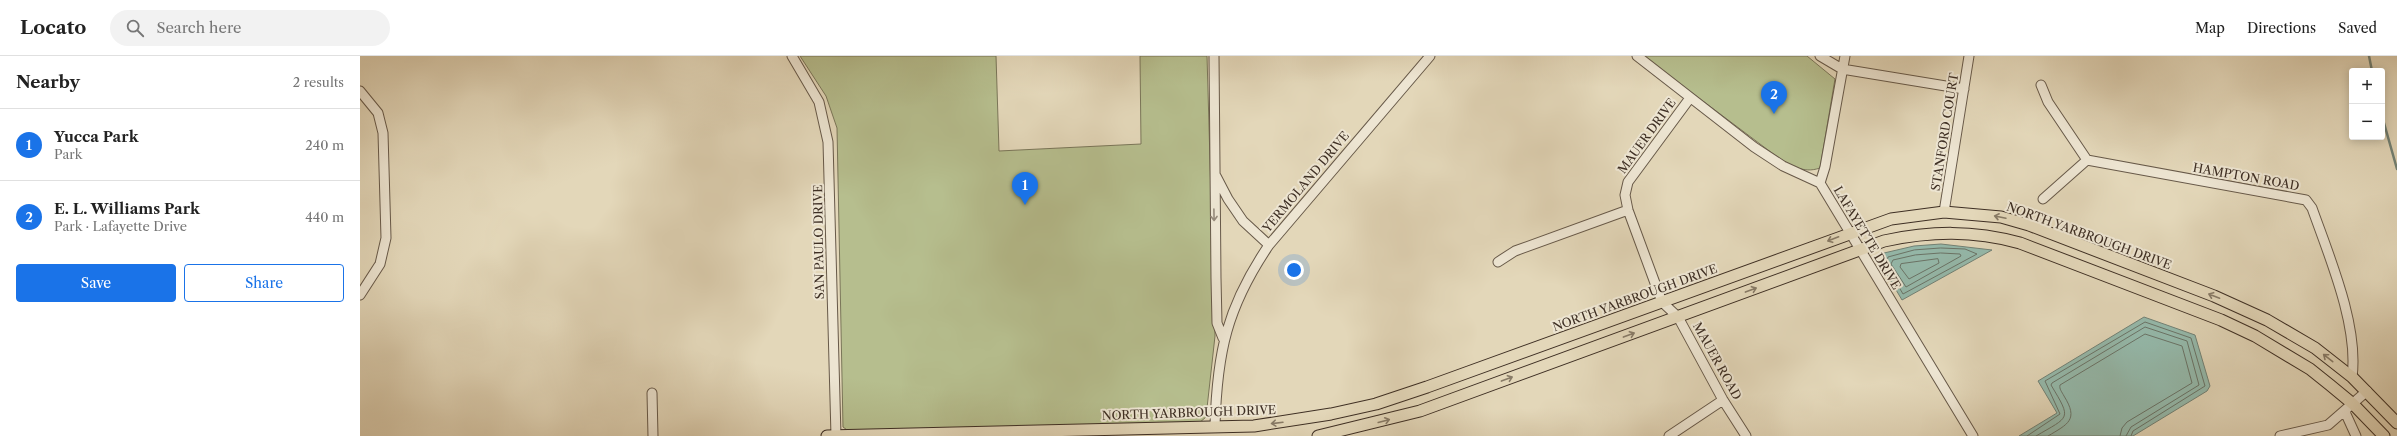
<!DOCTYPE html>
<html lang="en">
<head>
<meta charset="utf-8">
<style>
	body { margin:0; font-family:"Libre Caslon Text",serif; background:#f2f2f2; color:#222 }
	.controls { position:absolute; right:12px; top:12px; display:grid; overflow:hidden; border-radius:4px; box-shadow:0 2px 10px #0003 }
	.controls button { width:36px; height:36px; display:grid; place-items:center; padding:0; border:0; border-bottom:1px solid #e0e0e0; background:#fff; color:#222; font:20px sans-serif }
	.you { position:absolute; left:934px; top:214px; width:14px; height:14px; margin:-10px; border:3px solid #fff; border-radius:50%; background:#1a73e8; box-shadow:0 0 0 6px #1a73e833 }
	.badge { display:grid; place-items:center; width:26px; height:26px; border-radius:50%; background:#1a73e8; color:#fff; font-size:13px; font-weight:700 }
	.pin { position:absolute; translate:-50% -33px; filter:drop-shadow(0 1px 2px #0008) }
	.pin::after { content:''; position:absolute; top:21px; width:14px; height:12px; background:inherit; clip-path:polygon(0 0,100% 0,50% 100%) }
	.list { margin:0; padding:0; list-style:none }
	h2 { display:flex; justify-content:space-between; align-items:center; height:52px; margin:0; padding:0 16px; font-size:17px }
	h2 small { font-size:13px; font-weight:400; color:#767676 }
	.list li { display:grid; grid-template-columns:26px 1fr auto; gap:12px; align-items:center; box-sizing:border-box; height:72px; padding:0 16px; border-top:1px solid #e0e0e0 }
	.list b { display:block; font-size:15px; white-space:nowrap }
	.list p { margin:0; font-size:13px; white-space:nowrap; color:#767676 }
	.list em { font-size:13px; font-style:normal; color:#767676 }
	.actions { display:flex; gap:8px; padding:12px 16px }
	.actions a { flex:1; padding:9px 0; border:1px solid #1a73e8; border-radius:4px; text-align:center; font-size:14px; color:#1a73e8 }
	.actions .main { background:#1a73e8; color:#fff }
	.icon { flex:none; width:22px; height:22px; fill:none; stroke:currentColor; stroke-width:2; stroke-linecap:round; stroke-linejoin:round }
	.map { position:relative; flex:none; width:2037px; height:380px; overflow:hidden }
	header { display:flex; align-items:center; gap:24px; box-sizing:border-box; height:56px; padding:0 20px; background:#fff; border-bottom:1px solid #e0e0e0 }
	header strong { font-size:19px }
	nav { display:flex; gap:22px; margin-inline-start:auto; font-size:14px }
	.search { width:280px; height:36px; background:#f2f2f2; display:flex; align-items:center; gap:10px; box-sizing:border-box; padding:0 14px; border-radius:22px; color:#767676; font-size:15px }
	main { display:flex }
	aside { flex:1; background:#fff }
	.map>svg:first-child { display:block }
	.green { fill:#b6be8e; stroke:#7a7659 }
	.water { fill:#95baac; stroke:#728276 }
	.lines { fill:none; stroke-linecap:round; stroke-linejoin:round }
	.shore { stroke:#6a7468; stroke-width:1 }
	.stream { stroke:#728276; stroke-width:2.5 }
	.minor-casing { stroke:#675949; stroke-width:11 }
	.major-casing { stroke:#3e2f24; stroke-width:13 }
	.minor { stroke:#ede5d2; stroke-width:9 }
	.major { stroke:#e3d7b9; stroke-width:11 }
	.oneway { stroke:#968a7b }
	.oneway2 { stroke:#887b67 }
	.labels { text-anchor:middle; stroke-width:4; stroke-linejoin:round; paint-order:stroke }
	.street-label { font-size:12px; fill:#3e2f24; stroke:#ede5d2 }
</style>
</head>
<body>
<header>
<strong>Locato</strong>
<div class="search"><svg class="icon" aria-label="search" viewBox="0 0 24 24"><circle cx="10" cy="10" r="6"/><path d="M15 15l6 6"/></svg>Search here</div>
<nav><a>Map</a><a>Directions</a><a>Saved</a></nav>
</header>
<main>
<aside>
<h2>Nearby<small>2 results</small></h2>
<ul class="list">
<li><span class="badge">1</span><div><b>Yucca Park</b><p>Park</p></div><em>240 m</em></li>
<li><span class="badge">2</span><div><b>E. L. Williams Park</b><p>Park · Lafayette Drive</p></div><em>440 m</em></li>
</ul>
<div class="actions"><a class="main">Save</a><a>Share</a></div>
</aside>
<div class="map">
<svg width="2037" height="380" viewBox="0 0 2037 380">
	<rect width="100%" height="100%" fill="#e3d7b9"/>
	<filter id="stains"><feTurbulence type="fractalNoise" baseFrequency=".005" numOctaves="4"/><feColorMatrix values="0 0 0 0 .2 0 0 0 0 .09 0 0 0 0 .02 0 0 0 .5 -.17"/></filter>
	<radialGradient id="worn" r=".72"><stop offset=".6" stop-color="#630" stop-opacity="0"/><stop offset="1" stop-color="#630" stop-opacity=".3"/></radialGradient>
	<path class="green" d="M440 0H636L639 95 781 88 780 0H847L855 280 846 361 839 367 490 376 483 371 477 72 466 40Z
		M1283 0H1447L1475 23 1460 112C1443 118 1430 109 1416 100Z"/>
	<path class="water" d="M1581 188 1632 194 1542 244 1522 210 1524 197 1554 190Z
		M1784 261 1835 279 1850 330 1847 335 1773 380H1659L1697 357 1678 325Z"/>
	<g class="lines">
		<path class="shore" d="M1581 192 1605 193 1617 198 1543 238 1526 209 1528 201 1554 194Z
			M1581 197 1600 198 1601 200 1546 231 1531 208 1533 204 1555 199Z
			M1578 203 1579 207 1549 223 1540 211 1541 208Z
			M1667 380 1700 358 1685 325 1785 266 1831 282 1845 330 1773 375 1771 380
			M1676 380C1710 360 1712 364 1691 329L1692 327 1785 271 1827 285 1839 329 1771 371 1766 380
			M1688 380C1708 368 1719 364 1704 340 1702 336 1699 333 1700 329L1785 278 1822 290 1832 327 1767 366 1762 372 1760 380"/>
		<path class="stream" d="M2009 0 2012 15
			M2022 60 2037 113"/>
		<defs>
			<path id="minor" d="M432 0 459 46 468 86 476 380
				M854 0 856 222 857 267 863 282
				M1277 0 1394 91 1423 110 1460 127 1613 380
				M1460 0 1482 13 1604 33
				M1681 29 1688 46 1727 104 1946 144 1952 152C1969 200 1999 270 1992 321
				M0 35 18 57 23 77 26 182 20 208 0 239
				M1330 42 1268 126 1265 139 1268 154 1302 246 1318 261 1363 344 1386 380
				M856 120 868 143 883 165 909 189
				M1460 127 1465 111 1485 0
				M1683 143 1727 104
				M1584 156 1609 0
				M1138 206 1155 195 1268 154
				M292 337 293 380
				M1985 356 1996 380
				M855 370C857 296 867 251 909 189L1070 0
				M1309 380 1363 344
				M1920 380 1968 369 2007 335"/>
			<path id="major" d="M467 380 894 370 971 358 1016 348 1067 331 1531 163 1584 156 1641 161 1669 169 1854 240 1907 264 1955 292 1992 321 2037 367
				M958 380 1060 355 1524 185C1571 175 1613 174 1660 187L1861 264 1895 280 1950 313 1970 329 1993 348 2024 380"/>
		</defs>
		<use href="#minor" class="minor-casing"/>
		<use href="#major" class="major-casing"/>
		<use href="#minor" class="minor"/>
		<use href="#major" class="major"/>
	</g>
	<defs><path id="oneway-shaft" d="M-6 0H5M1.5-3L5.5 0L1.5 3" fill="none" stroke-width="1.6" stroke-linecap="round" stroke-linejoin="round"/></defs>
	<use class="oneway" href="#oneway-shaft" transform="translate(854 159) rotate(89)"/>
	<g class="oneway2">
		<use href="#oneway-shaft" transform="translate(1640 161) rotate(-168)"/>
		<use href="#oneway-shaft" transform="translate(1473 183) rotate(159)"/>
		<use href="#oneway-shaft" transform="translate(1391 234) rotate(-20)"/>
		<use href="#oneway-shaft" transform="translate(1854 240) rotate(-159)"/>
		<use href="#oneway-shaft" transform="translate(1269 279) rotate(-20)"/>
		<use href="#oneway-shaft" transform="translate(1968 302) rotate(-142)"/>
		<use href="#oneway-shaft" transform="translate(1147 323) rotate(-20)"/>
		<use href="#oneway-shaft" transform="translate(1024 365) rotate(-15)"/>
		<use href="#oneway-shaft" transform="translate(917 367) rotate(173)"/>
	</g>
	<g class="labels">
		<g class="street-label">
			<text transform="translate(1585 76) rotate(-81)" y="4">STANFORD COURT</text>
			<text transform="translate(1287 80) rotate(-54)" y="4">MAUER DRIVE</text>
			<text transform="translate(1886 121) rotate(10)" y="4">HAMPTON ROAD</text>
			<text transform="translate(946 126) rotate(-50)" y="4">YERMOLAND DRIVE</text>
			<text transform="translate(1729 180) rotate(20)" y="4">NORTH YARBROUGH DRIVE</text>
			<text transform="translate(1507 182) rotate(59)" y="4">LAFAYETTE DRIVE</text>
			<text transform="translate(459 186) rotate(-91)" y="4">SAN PAULO DRIVE</text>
			<text transform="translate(1275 242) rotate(-20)" y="4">NORTH YARBROUGH DRIVE</text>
			<text transform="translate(1357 305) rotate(61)" y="4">MAUER ROAD</text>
			<text transform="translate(829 357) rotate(-2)" y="4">NORTH YARBROUGH DRIVE</text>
		</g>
	</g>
	<rect width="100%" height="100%" filter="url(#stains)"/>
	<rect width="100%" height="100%" fill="url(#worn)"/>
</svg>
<div class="controls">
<button>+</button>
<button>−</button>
</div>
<div class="you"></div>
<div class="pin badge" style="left:665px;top:149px">1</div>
<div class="pin badge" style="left:1414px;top:58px">2</div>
</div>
</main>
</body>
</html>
